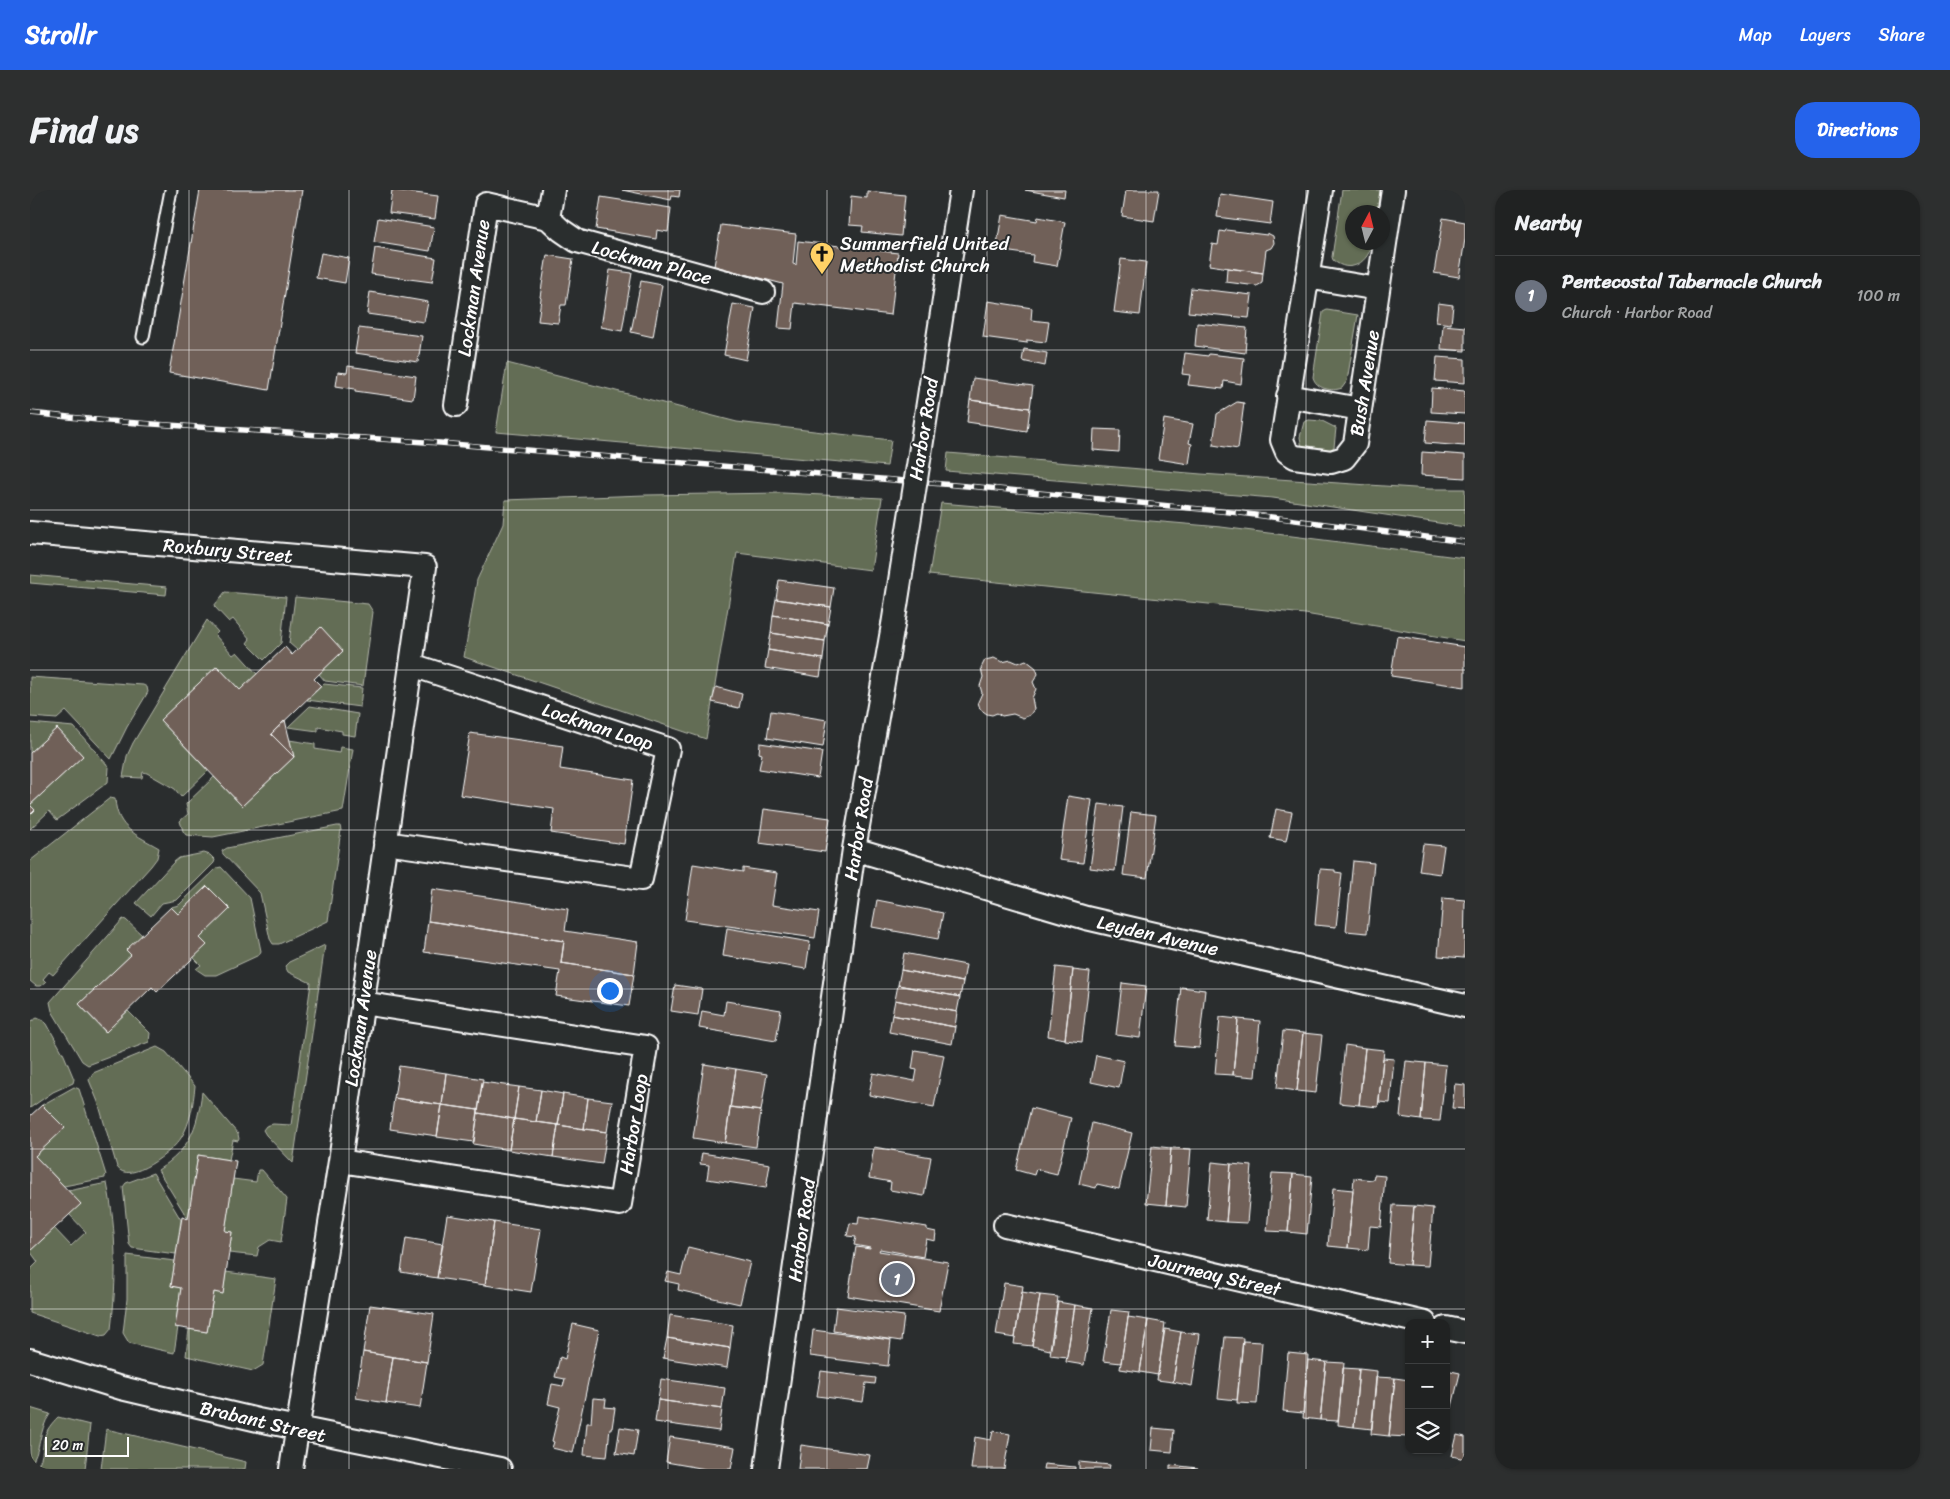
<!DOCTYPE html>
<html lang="en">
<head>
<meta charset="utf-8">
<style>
	body { margin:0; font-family:Sriracha,sans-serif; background:#2d2f2f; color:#f1f3f6 }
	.controls { position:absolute; right:15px; bottom:15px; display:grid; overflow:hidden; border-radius:10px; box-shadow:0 1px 4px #0004 }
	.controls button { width:45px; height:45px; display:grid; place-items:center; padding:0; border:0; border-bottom:1px solid #3d3f40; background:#202222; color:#f1f3f6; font:25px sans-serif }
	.compass { position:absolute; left:1315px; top:15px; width:45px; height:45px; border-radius:50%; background:#202222; box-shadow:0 1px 4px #0004; rotate:7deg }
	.scale { position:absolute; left:15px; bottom:12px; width:84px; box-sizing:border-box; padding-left:5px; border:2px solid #fff; border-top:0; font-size:14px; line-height:18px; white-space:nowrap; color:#fff; -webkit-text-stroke:4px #2a2d2e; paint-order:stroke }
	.you { position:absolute; left:579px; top:800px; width:18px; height:18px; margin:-12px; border:4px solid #fff; border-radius:50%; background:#1a73e8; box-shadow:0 0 0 8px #1a73e833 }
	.badge { display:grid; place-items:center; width:32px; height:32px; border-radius:50%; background:#2563eb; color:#fff; font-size:16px; font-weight:700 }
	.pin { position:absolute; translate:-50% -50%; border:2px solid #fff; box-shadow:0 1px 5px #0006 }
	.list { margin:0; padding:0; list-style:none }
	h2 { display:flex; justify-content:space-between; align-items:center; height:65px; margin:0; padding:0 20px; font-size:21px }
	h2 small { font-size:16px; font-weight:400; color:#a2a4a5 }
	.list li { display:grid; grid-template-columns:32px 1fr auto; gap:15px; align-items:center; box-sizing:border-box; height:80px; padding:0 20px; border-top:1px solid #3d3f40 }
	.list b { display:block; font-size:19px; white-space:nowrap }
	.list p { margin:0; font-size:16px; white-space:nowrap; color:#a2a4a5 }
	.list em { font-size:16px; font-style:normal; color:#a2a4a5 }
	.icon { flex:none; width:28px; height:28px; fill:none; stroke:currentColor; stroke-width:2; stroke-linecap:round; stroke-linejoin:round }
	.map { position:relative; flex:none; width:1435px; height:1279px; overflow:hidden; border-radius:20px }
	header { display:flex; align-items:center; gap:30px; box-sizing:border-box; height:70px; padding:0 25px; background:#2563eb; color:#fff }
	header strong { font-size:24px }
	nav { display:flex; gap:28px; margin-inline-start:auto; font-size:18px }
	.intro { display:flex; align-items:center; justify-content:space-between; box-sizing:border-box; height:120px; padding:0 30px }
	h1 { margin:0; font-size:35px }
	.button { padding:12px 22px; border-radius:20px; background:#2563eb; color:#fff; font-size:18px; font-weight:700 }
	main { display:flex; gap:30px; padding:0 30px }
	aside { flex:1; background:#202222; border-radius:20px; box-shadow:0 1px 4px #0004 }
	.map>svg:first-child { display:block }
	.green { fill:#646d54; stroke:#b2b6aa }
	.building { fill:#706058; stroke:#fff }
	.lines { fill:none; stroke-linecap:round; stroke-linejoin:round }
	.service-casing { stroke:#fff; stroke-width:15 }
	.minor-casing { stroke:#fff; stroke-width:26 }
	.service { stroke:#2a2d2e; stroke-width:11 }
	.minor { stroke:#2a2d2e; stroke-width:22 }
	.rail-casing { stroke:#fff; stroke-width:5.5 }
	.rail { stroke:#2a2d2e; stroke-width:4; stroke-dasharray:11; stroke-linecap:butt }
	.minor-bridge-casing { stroke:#fff; stroke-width:26; stroke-linecap:butt }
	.minor-bridge { stroke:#2a2d2e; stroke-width:22 }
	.grid { fill:none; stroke:#fff; stroke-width:1; stroke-opacity:0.55 }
	.labels { text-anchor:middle; stroke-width:4; stroke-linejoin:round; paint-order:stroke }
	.poi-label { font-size:19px; fill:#fff; stroke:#2a2d2e; text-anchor:start }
	.street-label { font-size:19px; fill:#fff; stroke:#2a2d2e }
</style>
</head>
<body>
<header>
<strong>Strollr</strong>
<nav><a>Map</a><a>Layers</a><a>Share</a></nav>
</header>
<div class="intro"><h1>Find us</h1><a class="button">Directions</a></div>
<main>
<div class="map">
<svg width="1435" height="1279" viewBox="0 0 1435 1279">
	<rect width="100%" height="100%" fill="#2a2d2e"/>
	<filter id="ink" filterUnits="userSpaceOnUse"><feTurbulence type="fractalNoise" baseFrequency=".02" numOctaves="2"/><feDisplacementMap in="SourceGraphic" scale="10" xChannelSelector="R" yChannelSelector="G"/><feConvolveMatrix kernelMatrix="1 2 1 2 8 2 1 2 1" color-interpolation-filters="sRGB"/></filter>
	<g filter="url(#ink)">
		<path class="green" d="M1312 0H1350L1347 22H1322V52L1342 53C1339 72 1320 85 1303 70L1302 67Z
			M1297 120 1328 125 1317 191 1312 198C1302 202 1286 199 1283 187L1293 122Z
			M477 173 707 232 861 250 857 276 466 242Z
			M1279 230 1292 231 1306 238 1304 257 1297 262 1272 258 1270 247 1274 232Z
			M918 263 1171 284 1400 299H1435V337L1243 308 916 281Z
			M753 303 852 308 841 380 707 363 676 549 434 467 447 390 473 334 475 310 615 305Z
			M911 313 1191 337 1435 368V451L1275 424 899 385Z
			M0 385 137 397 136 405 0 393Z
			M195 402 256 407 251 453 234 470 217 453 220 449 203 429 199 432 184 416Z
			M265 407 338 414 343 422 333 496 295 491 289 484 313 461 291 438 267 460 259 453Z
			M177 430 188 442 185 445 203 465 207 462 227 484 210 500 187 476 130 530 178 581 151 607 145 599 117 583 113 582 112 588 93 587 97 566 103 553Z
			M0 487 113 495 117 497 118 502 97 537 81 569 36 521 27 529 0 527Z
			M294 494 332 498 330 517 277 510Z
			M280 516 328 524 325 546 312 544V541L288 537V541L258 537Z
			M0 533 44 537 79 577 78 592 27 630 19 621 0 639V625L5 620 0 615 53 566 27 538 0 563Z
			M259 550 285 554V559L309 563 310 557 323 559 313 621 183 647 156 645 153 641 150 631 158 624 156 614 184 587 212 616 264 567Z
			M80 608 85 609C87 639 107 645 129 658L127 668 121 676 23 785 19 782 13 789 16 792 11 796H6L0 791V671Z
			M307 636H310L311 640 298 731 249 754H243L240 749 230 703 193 664 192 661 197 658Z
			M174 663 180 665 185 670 184 673 147 710 132 713 121 726 106 713 144 672 149 668Z
			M191 677 220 708 231 761 229 765 186 785H175L166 779 171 775 164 768 170 748 199 719 177 696 148 724 141 717 149 715 187 678Z
			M93 729 96 730 112 745 101 765 49 814 75 842 98 821 120 843 119 852 58 875 52 871 22 821 20 812Z
			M295 755 263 973 236 945 233 940 236 936 243 934 261 935 281 793 258 782 255 776 259 772Z
			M7 828 14 831 17 834 34 865 44 889 43 893 23 902 0 918V832Z
			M127 857 136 862 165 896C163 914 161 932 151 948 143 961 99 996 87 977L68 912 59 890 63 883Z
			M44 897 49 899 76 985 75 986V988L34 996 5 966 34 938 12 915Z
			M172 902 208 944 209 949 208 951 203 950 199 970 168 965 158 1029 128 980C160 959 167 939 172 902Z
			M228 980H232L257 1009 251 1052 240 1050 229 1057 227 1066 199 1063 202 1042 195 1041 203 989 226 992Z
			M123 983 151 1030 146 1064 102 1058 99 1054 93 997 96 993Z
			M77 993C87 1042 87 1090 81 1139L76 1145 70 1146 0 1123V1080L8 1072 0 1061 24 1038 41 1056 56 1042 39 1024 38 1001Z
			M97 1065 145 1071 141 1096 151 1098 145 1137H148L144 1163 99 1153 93 1143 97 1109Z
			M196 1082 246 1089 233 1175 223 1181 156 1166 159 1139 177 1142 184 1102 193 1103Z
			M0 1218 20 1224C8 1241 11 1263 0 1275Z
			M28 1227 60 1235 55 1279H4C14 1270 12 1260 14 1248 17 1239 22 1233 28 1227Z
			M76 1239 216 1272 215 1279H71Z"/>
		<path class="building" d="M170 0H272L239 200 139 183Z
			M362 0 408 6 405 29 359 23Z
			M592 0H650L649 7 642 6 641 10Z
			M995 0H1035L1034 7Z
			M1096 0H1129L1124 31 1092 26Z
			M837 1 875 5 871 46 832 42 833 36 819 35 821 6 837 8Z
			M1190 4 1243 12 1240 34 1187 27Z
			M571 7 641 18 638 42 627 40 626 49 566 39Z
			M972 25 1007 31 1008 27 1035 32 1027 76 1002 72 1003 65 966 60Z
			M348 28 404 37 400 61 344 52Z
			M1413 28 1435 32V49L1429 87 1404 83Z
			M691 35 766 44 763 74 766 75 768 51 868 63 861 125 765 113 762 139 748 138 753 94 684 76Z
			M1196 40 1237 45V43L1243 46 1244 53 1241 58 1236 60 1233 83 1179 75 1182 54 1188 55 1190 41 1195 42Z
			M345 58 406 68 402 92 341 84Z
			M291 63 319 68 315 93 286 88Z
			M517 65 543 69 536 115H531L528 133 508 131 511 108 510 107Z
			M1091 69 1116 72 1110 125 1084 122Z
			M1197 78 1233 83 1232 93 1227 96 1196 92Z
			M580 80 602 83 592 141 571 137Z
			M611 91 632 95 623 147 601 142Z
			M1161 98 1222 105 1219 128 1158 122Z
			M340 102 398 112 394 132 337 124Z
			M958 111 1002 118 1001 130 1019 132 1016 152 997 150V153L953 147Z
			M1408 113 1423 115 1421 134 1406 132Z
			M703 114 725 118 716 170 694 165Z
			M1167 133 1217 138 1215 163 1165 156Z
			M1413 135 1435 137V161L1411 159Z
			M329 138 392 146 388 172 325 163Z
			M994 159 1017 163 1015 176 992 171Z
			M1155 163 1178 166 1179 164 1214 168 1211 194 1194 191 1193 199 1158 195 1160 185 1152 184Z
			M1407 167 1435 169V193L1405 191Z
			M318 176 386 186 383 209 325 201V199L306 196 308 182 317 183Z
			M943 188 1003 196 1000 218 940 210Z
			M1402 198 1435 201V224L1401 222Z
			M940 210 1000 218 997 241 937 232Z
			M1207 212 1214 213 1208 259 1183 255 1187 224Z
			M1134 229 1163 234 1159 253 1162 254 1159 274 1128 269Z
			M1397 230 1435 233V256L1395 253Z
			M1064 239 1090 240 1089 262 1063 260Z
			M1392 262 1435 265V288L1391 285Z
			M749 390 804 398 801 417 746 409Z
			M746 409 801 417 798 434 743 425Z
			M743 425 798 434 795 451 741 443Z
			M291 437 313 461 284 489 291 496 241 544 264 567 212 616 130 530 187 476 210 500 255 457 262 465Z
			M741 443 795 451 793 469 738 460Z
			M1367 446 1435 457V497L1361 486Z
			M738 460 793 469 790 487 735 478Z
			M964 468 972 472 981 470 988 473 996 470 1006 478 1008 484 1003 492 1006 499 1002 508 1004 519 1000 525 993 528 983 524 972 526 967 523 962 525 957 524 950 519 948 512 952 503 950 496 953 487 951 478 955 470Z
			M686 497 712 504 709 518 682 512Z
			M741 521 797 530 793 557 737 548Z
			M255 530 258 543 264 567 241 544Z
			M27 538 53 566 0 615 5 620 0 625V563Z
			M440 543 533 556 530 579 603 590 594 654 521 643 524 619 430 605Z
			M730 553 792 562 788 588 729 579 732 564 729 563Z
			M1038 606 1062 610 1053 673 1029 670Z
			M1069 614 1093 617 1085 681 1060 678Z
			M734 619 800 628 795 662 729 653Z
			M1246 619 1262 622 1256 651 1240 648Z
			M1101 622 1126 625 1117 688 1093 685Z
			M1393 654 1414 656 1410 684 1389 681Z
			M1323 671 1344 673 1337 743 1316 741Z
			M663 674 713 682V678L747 683 742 715 789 722 785 748 655 730Z
			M1290 679 1305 680V682L1312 683 1306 737 1285 735Z
			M177 696 200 719 170 748 177 755 127 802 122 797 76 842 49 814 101 765 96 760 141 717 148 724Z
			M402 699 538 719 535 741 608 752 604 784 531 773 534 751 398 731Z
			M1413 708 1435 710 1434 768 1408 766Z
			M847 710 913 723 908 749 842 737Z
			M398 731 534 751 531 773 604 784 599 816 526 806 530 781 394 762Z
			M697 738 780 752 776 779 693 766Z
			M874 763 936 775 933 792 871 780Z
			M1026 777 1043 779 1035 849 1018 846Z
			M871 780 933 792 930 807 868 795Z
			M1043 780 1060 782 1052 852 1035 850Z
			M1092 793 1116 796 1110 848 1086 845Z
			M645 795 672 799 668 825 641 821Z
			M868 795 930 807 927 822 865 810Z
			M1151 797 1175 800 1169 858 1145 856Z
			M865 810 927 822 925 837 862 825Z
			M696 811 751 820 746 851 669 838 672 821 694 825Z
			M862 825 925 837 922 854 859 842Z
			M1190 827 1208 829 1203 885 1185 884Z
			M1208 829 1230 831 1225 887 1203 885Z
			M1253 841 1273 843 1267 901 1247 898Z
			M1273 843 1292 845 1286 903 1267 901Z
			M1315 855 1335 858 1329 915 1309 913Z
			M1335 858 1354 860 1348 917 1329 915Z
			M885 860 914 865 904 917 839 905 843 883 885 891 887 880 882 879Z
			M1066 865 1094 871 1089 898 1061 892Z
			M1353 868 1364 869 1360 913 1349 912Z
			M1376 871 1396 873 1391 930 1370 927Z
			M1396 873 1416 875 1410 931 1391 930Z
			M674 874 706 879 695 953 663 948Z
			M369 876 416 883 412 915 364 908Z
			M706 879 737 884 731 921 700 917Z
			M416 883 453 889 448 920 412 915Z
			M452 892 489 897 484 929 448 923Z
			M1425 894 1435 895V919L1422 918Z
			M489 897 511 900 506 932 484 929Z
			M511 900 533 904 528 935 506 932Z
			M533 904 558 908 554 939 528 935Z
			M364 908 412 915 407 946 360 939Z
			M558 908 582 911 577 942 554 939Z
			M12 915 35 938 5 966 51 1014 0 1061V926Z
			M412 915 448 920 444 952 407 947Z
			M700 917 731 921 726 957 695 953Z
			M1001 918 1041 928 1027 984 1006 979 1004 985 986 980Z
			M448 923 484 929 479 960 443 954Z
			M484 929 528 935 523 967 479 960Z
			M1062 933 1102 943 1089 999 1067 994 1066 998 1049 994Z
			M528 935 577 942 572 974 523 967Z
			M1122 956 1141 958 1136 1015 1116 1013Z
			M844 957 901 967 894 1006 860 1000 861 992 839 988Z
			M1141 958 1161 959 1156 1017 1136 1015Z
			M672 963 740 974 736 998 677 989 679 975 670 974Z
			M168 965 206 971 195 1041 202 1042 193 1104 184 1102 177 1142 145 1137 151 1098 141 1096 152 1027 158 1029Z
			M1182 972 1201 974 1196 1032 1177 1030Z
			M1201 974 1222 976 1217 1033 1196 1032Z
			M1242 983 1263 984 1258 1042 1237 1041Z
			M1263 984 1282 986 1277 1044 1258 1042Z
			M1344 985 1355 986 1351 1037 1340 1036 1338 1060 1318 1058 1324 988 1343 990Z
			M1303 998 1323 1000 1318 1058 1298 1056Z
			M1363 1015 1384 1016 1379 1075 1358 1073Z
			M1384 1016 1403 1018 1398 1076 1379 1075Z
			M417 1025 464 1032 455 1095 407 1088Z
			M829 1026 897 1037V1040L906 1042 905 1051 896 1049 893 1067 850 1059 849 1061 918 1072 909 1121 818 1106 826 1057 840 1059V1058L824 1055 826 1047 817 1046 820 1033 828 1034Z
			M464 1032 511 1039 501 1102 455 1095Z
			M376 1048 413 1054 407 1088 371 1082Z
			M658 1057 720 1072 710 1114 648 1100 649 1094 635 1091 638 1082 651 1085Z
			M974 1093 993 1096 985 1148 966 1145Z
			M992 1102 1010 1105 1002 1156 984 1154Z
			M1010 1105 1028 1107 1020 1160 1002 1156Z
			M1028 1112 1045 1115 1037 1167 1020 1165Z
			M340 1115 404 1124 397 1172 333 1162Z
			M1045 1115 1063 1118 1054 1175 1036 1172Z
			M806 1117 874 1126 871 1151 803 1141Z
			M1081 1120 1099 1122 1091 1173 1073 1171Z
			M640 1125 703 1135 700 1158 637 1148Z
			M1098 1127 1118 1130 1110 1182 1090 1179Z
			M1118 1130 1135 1133 1128 1185 1110 1182Z
			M543 1134 569 1140 543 1263 522 1258 524 1252 522 1251 530 1217 518 1214 522 1194 533 1196 535 1189 525 1187 530 1167 535 1169Z
			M1135 1139 1151 1142 1143 1192 1127 1190Z
			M783 1140 861 1150 858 1176 780 1166Z
			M1151 1142 1170 1144 1162 1196 1143 1192Z
			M1195 1147 1213 1148 1207 1210 1188 1208Z
			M637 1148 700 1158 697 1178 633 1168Z
			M1213 1151 1232 1152 1227 1214 1207 1213Z
			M333 1162 363 1167 356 1213 326 1208Z
			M1258 1163 1278 1165 1273 1223 1253 1221Z
			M363 1167 397 1172 390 1218 356 1213Z
			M1278 1170 1296 1172 1290 1230 1273 1228Z
			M1296 1172 1314 1173 1308 1231 1290 1230Z
			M1313 1178 1329 1179 1324 1237 1308 1235Z
			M1329 1179 1347 1181 1342 1239 1324 1237Z
			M1416 1180 1430 1183 1421 1221 1416 1220Z
			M791 1181 846 1188 845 1194 836 1193 833 1212 787 1206Z
			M1346 1187 1365 1188 1359 1246 1341 1244Z
			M1365 1188 1379 1190 1378 1247 1359 1246Z
			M631 1189 695 1198 692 1219 628 1210Z
			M563 1208 576 1209 575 1217 585 1218 582 1238H580L577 1267 554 1265 557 1233H561Z
			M628 1210 692 1219 689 1241 625 1232Z
			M590 1237 608 1240 604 1266 586 1263Z
			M1123 1238 1144 1240 1142 1262 1121 1260Z
			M963 1241 980 1244 974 1279H941L945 1247 961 1250Z
			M1427 1245 1435 1247V1269L1422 1266Z
			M640 1247 705 1257 701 1279H676L636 1272Z
			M771 1255 840 1265 837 1279H768Z
			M1049 1272 1080 1275 1079 1279H1049Z
			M1014 1274 1045 1277V1279H1013Z
			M1140 1275 1168 1278 1167 1279H1140Z"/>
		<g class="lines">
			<defs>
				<path id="service" d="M113 147 141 0"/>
				<path id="minor" d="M1291 0 1252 250 1257 262 1265 267 1301 272 1314 268 1325 254 1363 0
					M518 28 531 40 547 51 733 102
					M518 28 523 0
					M1277 87 1348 99
					M900 200 931 0
					M1258 206 1330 219
					M426 215 456 14 518 28
					M0 343 395 377 310 971 261 1279
					M355 653 611 689 638 559 382 475
					M824 659 1056 728 1435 816
					M310 971 590 1014 616 857 332 813
					M975 1035 1395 1133
					M1416 1138 1435 1142
					M0 1170 91 1198 228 1230 470 1279
					M736 1279 824 659 863 435"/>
			</defs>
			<use href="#service" class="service-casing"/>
			<use href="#minor" class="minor-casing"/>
			<use href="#service" class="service"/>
			<use href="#minor" class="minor"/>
			<defs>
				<path id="rail" d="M0 223 78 231 410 253 949 297 1210 323 1435 352"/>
			</defs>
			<use href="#rail" class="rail-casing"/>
			<use href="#rail" class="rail"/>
			<defs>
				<path id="minor-bridge" d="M863 435 900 200"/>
			</defs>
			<use href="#minor-bridge" class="minor-bridge-casing"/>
			<use href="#minor-bridge" class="minor-bridge"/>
		</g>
	</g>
	<path class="grid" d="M159 0V1279M319 0V1279M478 0V1279M638 0V1279M797 0V1279M957 0V1279M1116 0V1279M1276 0V1279M0 160H1435M0 320H1435M0 480H1435M0 640H1435M0 799H1435M0 959H1435M0 1119H1435"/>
	<defs>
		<symbol id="church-pin" viewBox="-11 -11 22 30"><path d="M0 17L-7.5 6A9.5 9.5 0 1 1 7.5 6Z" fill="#ffd166" stroke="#2a2d2e"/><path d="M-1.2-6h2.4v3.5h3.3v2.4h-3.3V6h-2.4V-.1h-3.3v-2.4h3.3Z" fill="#111"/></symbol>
	</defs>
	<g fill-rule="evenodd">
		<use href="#church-pin" x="778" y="50" width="28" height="38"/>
	</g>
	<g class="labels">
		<g class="poi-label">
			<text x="810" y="60">Summerfield United<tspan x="810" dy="22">Methodist Church</tspan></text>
		</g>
		<g class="street-label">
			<text transform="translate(622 72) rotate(15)" y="7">Lockman Place</text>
			<text transform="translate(443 98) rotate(-82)" y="7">Lockman Avenue</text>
			<text transform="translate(1334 193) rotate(-81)" y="7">Bush Avenue</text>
			<text transform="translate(893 239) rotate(-81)" y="7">Harbor Road</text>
			<text transform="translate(198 360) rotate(5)" y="7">Roxbury Street</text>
			<text transform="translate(568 536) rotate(18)" y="7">Lockman Loop</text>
			<text transform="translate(828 639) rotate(-81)" y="7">Harbor Road</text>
			<text transform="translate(1128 745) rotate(13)" y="7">Leyden Avenue</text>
			<text transform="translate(330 828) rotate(-82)" y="7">Lockman Avenue</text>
			<text transform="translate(603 934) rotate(-81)" y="7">Harbor Loop</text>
			<text transform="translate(771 1040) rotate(-82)" y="7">Harbor Road</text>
			<text transform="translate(1185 1084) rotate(13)" y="7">Journeay Street</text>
			<text transform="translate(233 1231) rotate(13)" y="7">Brabant Street</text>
		</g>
	</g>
</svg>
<div class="controls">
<button>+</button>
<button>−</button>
<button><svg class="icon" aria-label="layers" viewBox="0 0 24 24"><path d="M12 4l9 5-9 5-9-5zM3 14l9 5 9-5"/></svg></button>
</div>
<svg class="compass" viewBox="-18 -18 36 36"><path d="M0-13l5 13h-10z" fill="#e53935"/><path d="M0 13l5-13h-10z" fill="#a2a4a5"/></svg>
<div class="scale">20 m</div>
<div class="you"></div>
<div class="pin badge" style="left:867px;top:1089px;background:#6b7280">1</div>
</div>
<aside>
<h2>Nearby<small></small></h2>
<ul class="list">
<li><span class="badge" style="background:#6b7280">1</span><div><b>Pentecostal Tabernacle Church</b><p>Church · Harbor Road</p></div><em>100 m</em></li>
</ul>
</aside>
</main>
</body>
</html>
